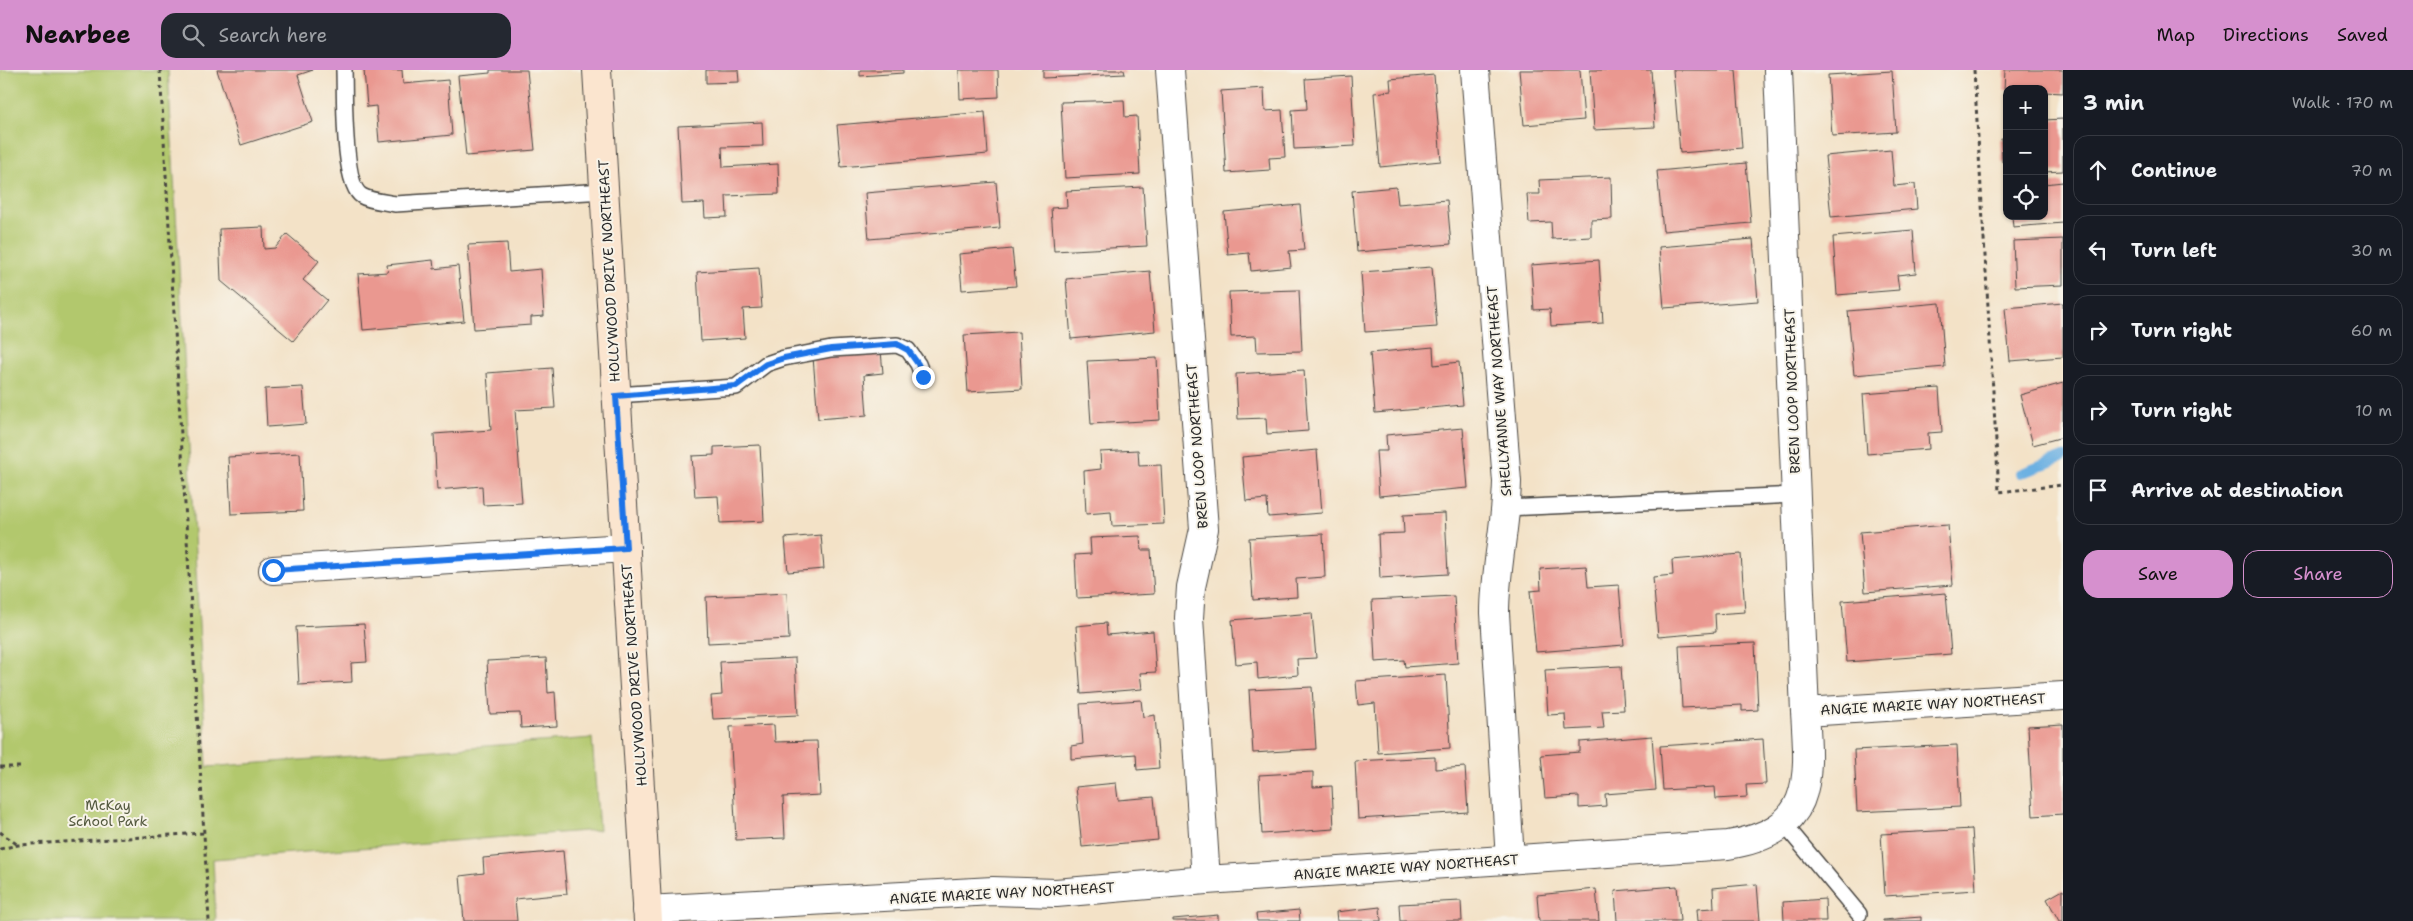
<!DOCTYPE html>
<html lang="en">
<head>
<meta charset="utf-8">
<style>
	body { margin:0; font-family:"Shantell Sans",sans-serif; background:#242831; color:#f1f3f6 }
	.controls { position:absolute; right:15px; top:15px; display:grid; overflow:hidden; border-radius:10px; box-shadow:0 1px 4px #0004 }
	.controls button { width:45px; height:45px; display:grid; place-items:center; padding:0; border:0; border-bottom:1px solid #363941; background:#171b24; color:#f1f3f6; font:25px sans-serif }
	.stop { position:absolute; width:15px; height:15px; margin:-11px; border:4px solid #1a73e8; border-radius:50%; background:#fff }
	.stop.end { background:#1a73e8; border-color:#fff; box-shadow:0 1px 5px #0008 }
	.list { margin:0; padding:0; list-style:none }
	h2 { display:flex; justify-content:space-between; align-items:center; height:65px; margin:0; padding:0 20px; font-size:21px }
	h2 small { font-size:16px; font-weight:400; color:#9ea1a6 }
	.list li { display:grid; grid-template-columns:32px 1fr auto; gap:15px; align-items:center; box-sizing:border-box; height:70px; margin:0 10px 10px; padding:0 10px; border:1px solid #363941; border-radius:15px }
	.list b { display:block; font-size:19px; white-space:nowrap }
	.list em { font-size:16px; font-style:normal; color:#9ea1a6 }
	.actions { display:flex; gap:10px; padding:15px 20px }
	.actions a { flex:1; padding:11px 0; border:1px solid #d690ce; border-radius:15px; text-align:center; font-size:18px; color:#d690ce }
	.actions .main { background:#d690ce; color:#111 }
	.icon { flex:none; width:28px; height:28px; fill:none; stroke:currentColor; stroke-width:2; stroke-linecap:round; stroke-linejoin:round }
	.map { position:relative; flex:none; width:2063px; height:851px; overflow:hidden }
	header { display:flex; align-items:center; gap:30px; box-sizing:border-box; height:70px; padding:0 25px; background:#d690ce; color:#111 }
	header strong { font-size:24px }
	nav { display:flex; gap:28px; margin-inline-start:auto; font-size:18px }
	.search { width:350px; height:45px; background:#242831; display:flex; align-items:center; gap:12px; box-sizing:border-box; padding:0 18px; border-radius:15px; color:#9ea1a6; font-size:19px }
	main { display:flex }
	aside { flex:1; background:#171b24 }
	.map>svg:first-child { display:block }
	.green { fill:#b2c86d; stroke:#6e7a4c }
	.lines { fill:none; stroke-linecap:round; stroke-linejoin:round }
	.stream { stroke:#6cb0e2; stroke-width:10 }
	.building { fill:#ea9890 }
	.lane-casing { stroke:#494642; stroke-width:18 }
	.street-casing { stroke:#494642; stroke-width:30 }
	.secondary-casing { stroke:#494642; stroke-width:30 }
	.path { stroke:#494642; stroke-width:3; stroke-dasharray:4 4; stroke-linecap:butt }
	.lane { stroke:#fff; stroke-width:15 }
	.street { stroke:#fff; stroke-width:28 }
	.secondary { stroke:#fbe5cf; stroke-width:28 }
	.route { stroke:#1a73e8; stroke-width:6 }
	.labels { text-anchor:middle; stroke-width:4; stroke-linejoin:round; paint-order:stroke }
	.street-label { font-size:14px; fill:#2b2b2b; stroke:#f7f3e8 }
	.park-label { font-size:14px; fill:#545a3f; stroke:#f7f3e8 }
</style>
</head>
<body>
<header>
<strong>Nearbee</strong>
<div class="search"><svg class="icon" aria-label="search" viewBox="0 0 24 24"><circle cx="10" cy="10" r="6"/><path d="M15 15l6 6"/></svg>Search here</div>
<nav><a>Map</a><a>Directions</a><a>Saved</a></nav>
</header>
<main>
<div class="map">
<svg width="2063" height="851" viewBox="0 0 2063 851">
	<rect width="100%" height="100%" fill="#f7f3e8"/>
	<filter id="ink" filterUnits="userSpaceOnUse"><feTurbulence type="fractalNoise" baseFrequency=".02" numOctaves="2"/><feDisplacementMap in="SourceGraphic" scale="10" xChannelSelector="R" yChannelSelector="G"/><feConvolveMatrix kernelMatrix="1 2 1 2 8 2 1 2 1" color-interpolation-filters="sRGB"/></filter>
	<filter id="wash" filterUnits="userSpaceOnUse"><feTurbulence type="fractalNoise" baseFrequency=".0096" numOctaves="4" result="noise"/><feDisplacementMap in="SourceGraphic" scale="20" xChannelSelector="R" yChannelSelector="G"/><feGaussianBlur stdDeviation="1.12" result="paint"/><feColorMatrix in="noise" values="0 0 0 0 0 0 0 0 0 0 0 0 0 0 0 0 0 1.4 0 .05"/><feComposite in="paint" operator="in"/></filter>
	<g filter="url(#wash)">
		<rect width="100%" height="100%" fill="#f3e2c7"/>
		<path class="green" d="M0 0H168L207 697 592 668 599 760 213 789 216 851H0Z"/>
		<g class="lines">
			<path class="stream" d="M2020 404 2063 387"/>
		</g>
		<g id="blocks">
			<path class="building" d="M217 0H313L298 5 313 52 241 75Z
				M364 0H402L403 14 448 10 452 65 379 72 376 36 367 37Z
				M490 0H527L535 80 466 86 458 6 490 3Z
				M706 0H738L739 12 706 13Z
				M860 0H903V3L860 6Z
				M959 0H998L999 27 960 29Z
				M1043 0H1124L1125 4 1043 8Z
				M1519 0H1580L1584 50 1524 55Z
				M1590 0H1651L1655 57 1594 60Z
				M1673 0H1736L1742 78 1680 83Z
				M2005 0H2063V23L2044 22V19L2004 20Z
				M1892 1 1896 62 1832 66 1828 5Z
				M1434 5 1441 91 1380 97 1374 23 1391 21 1390 9Z
				M1351 6 1355 76 1294 79 1292 40 1307 39 1305 9Z
				M1264 18 1265 41 1282 40 1285 87 1269 88 1270 100 1226 103 1221 21Z
				M1124 30 1125 47 1137 46 1140 104 1065 108 1061 32Z
				M985 42 988 84 841 97 837 55Z
				M2063 49V101L2044 102V50Z
				M762 52 763 76 722 77 723 97 778 94 779 124 726 126 727 147 705 148 704 133 682 134 678 56Z
				M2001 69H2007V92H2002Z
				M1891 80 1894 116 1915 114 1917 139 1831 147 1825 86Z
				M1746 93 1751 153 1663 161 1657 101Z
				M1611 107 1612 149 1591 150V167L1552 169 1551 152 1529 153 1527 124H1540L1539 110Z
				M996 112 1000 158 869 169 865 123Z
				M2063 112V153L2013 157 2012 146H2044V114Z
				M1143 117 1147 176 1054 181 1051 138 1067 137 1066 121Z
				M1396 117 1398 134 1447 130 1451 174 1357 182 1352 121Z
				M1300 135 1304 180 1289 181 1291 197 1251 201 1249 183 1228 185 1224 142Z
				M263 157 264 179 275 178 287 164 319 191 303 210 327 230 293 271 221 211 219 159Z
				M1913 160 1916 203 1897 205 1899 220 1837 225 1833 167Z
				M1753 169 1758 231 1664 238 1659 177Z
				M2063 169V215L2015 217 2013 171Z
				M507 173 509 202 541 199 544 246 531 247V255L474 259 468 175Z
				M1012 179 1016 216 962 220 959 184Z
				M433 190 434 199 458 196 464 251 363 260 358 204 388 202 387 195Z
				M1599 190 1603 253 1551 256 1550 239 1534 240 1531 195Z
				M1432 197 1437 257 1365 262 1361 202Z
				M759 198 762 238 743 239 745 268 701 271 697 202Z
				M1150 201 1155 261 1071 269 1066 209Z
				M1299 220 1302 281 1257 282 1256 266 1231 267 1229 222Z
				M1940 233 1945 297 1854 305 1848 241Z
				M2063 233V287L2010 291 2005 238Z
				M1019 262 1022 319 968 322 964 265Z
				M1433 277 1434 295 1459 292 1463 335 1375 343 1370 283Z
				M881 281 883 303 864 305 867 345 818 349 813 287Z
				M1157 288 1160 350 1091 354 1087 291Z
				M552 298 555 338 515 340 522 433 483 435 482 416 437 420 434 364 491 360 487 303Z
				M1304 300 1308 361 1267 364 1266 348 1238 349 1236 304Z
				M2063 313V367L2033 375 2020 325Z
				M303 317 306 354 267 357 265 319Z
				M1939 318 1942 362 1928 363 1929 379 1867 384 1863 324Z
				M1463 358 1468 418 1379 426 1376 381H1387L1386 365Z
				M760 375 764 451 720 453 718 426 695 427 692 386 714 385V377Z
				M1138 380 1139 396 1161 395 1164 454 1112 456 1111 442 1086 444 1084 401 1101 399 1100 382Z
				M1317 380 1322 443 1268 447 1267 429 1246 431 1242 387Z
				M300 383 303 441 231 444 228 387Z
				M1445 443 1448 504 1380 508 1378 464 1404 463 1403 445Z
				M1948 455 1953 515 1865 522 1860 462Z
				M1323 464 1325 507 1296 509 1297 527 1253 530 1249 468Z
				M821 465 824 499 788 502 785 468Z
				M1140 466 1141 480H1151L1154 524 1077 528 1075 485 1091 484 1090 468Z
				M1741 484 1745 542 1715 544 1716 562 1658 567 1653 507 1673 505 1672 490Z
				M1586 496 1588 517 1619 515 1624 575 1536 582 1530 521 1541 520 1540 499Z
				M787 523 789 569 708 573 706 527Z
				M1946 523 1951 584 1847 592 1842 531Z
				M1454 526 1458 593 1405 597 1404 590 1375 592 1372 530Z
				M1312 543 1316 588 1297 589 1298 605 1258 609 1257 592 1236 594 1232 550Z
				M1106 553 1107 565 1153 561 1156 602 1140 603 1142 619 1081 624 1076 556Z
				M364 554 367 592 351 593 352 612 299 615 296 557Z
				M1755 573 1758 640 1742 641V635L1682 638 1679 576Z
				M546 588 548 623 555 622 557 656 521 658 520 643 490 644 487 591Z
				M795 588 798 645 713 649 711 626 722 625 720 592Z
				M1621 596 1624 640 1602 641 1604 658 1566 660 1565 644 1548 645 1545 600Z
				M1446 605 1450 678 1378 683 1375 633 1358 635 1356 611Z
				M1312 617 1316 679 1253 683 1249 620Z
				M1141 630 1143 647 1155 645 1159 698 1137 700 1136 684 1071 689V676L1083 674 1080 634Z
				M2063 654V744L2033 746 2028 656Z
				M774 655 775 672 817 671 820 725 783 727 785 768 736 770 730 657Z
				M1652 666 1656 720 1605 724 1606 736 1579 738V726L1545 728 1541 685 1580 682V672Z
				M1763 669 1766 714 1746 715 1747 727 1716 729 1715 717 1663 720 1660 676Z
				M1957 675 1960 737 1857 742 1854 680Z
				M1435 687V699L1465 697 1468 742 1358 749 1355 691Z
				M1313 702V717L1332 716 1334 759 1262 764 1259 705Z
				M1116 713 1118 730 1154 727 1158 770 1082 777 1076 717Z
				M1972 759 1976 820 1885 826 1881 764Z
				M563 781 567 824 515 829 517 851H464L460 806 484 803 483 788Z
				M1757 814 1760 851H1698L1697 839 1714 838 1713 818Z
				M1677 816 1680 851H1617L1615 821Z
				M1596 819 1599 851H1539L1537 825Z
				M2063 820V851H2059L2047 829Z
				M1825 829 1826 851H1784L1783 832Z
				M1461 831 1462 851H1400L1399 834Z
				M1380 837 1381 851H1337L1336 842Z
				M1299 840 1300 851H1257L1256 844Z
				M1218 845V851H1173V849Z
				M1921 847V851H1883V850Z"/>
		</g>
	</g>
	<g filter="url(#ink)">
		<use href="#blocks" fill-opacity="0" stroke="#494642" stroke-width="1"/>
		<g class="lines">
			<defs>
				<path id="lane" d="M344 0C345 24 342 115 362 126 370 131 386 132 395 134L604 121
					M616 325 736 317 766 294 784 288 831 279 897 275 908 280 918 294 923 307
					M1506 438 1796 425
					M1784 754 1859 844"/>
				<path id="street" d="M1170 0 1204 459 1191 517 1189 548 1206 810
					M1475 0 1507 412C1506 456 1495 499 1495 543L1510 790
					M1778 0 1805 642
					M273 500 626 478
					M647 840 993 821 1056 823 1206 810 1728 775C1813 761 1810 714 1805 642L2063 626"/>
				<path id="secondary" d="M597 0 648 851"/>
			</defs>
			<use href="#lane" class="lane-casing"/>
			<use href="#street" class="street-casing"/>
			<use href="#secondary" class="secondary-casing"/>
			<path class="path" d="M160 0 209 851
				M1974 0 1999 422 2063 415
				M0 697H21
				M0 762 18 775
				M0 779 18 775 204 763"/>
			<use href="#lane" class="lane"/>
			<use href="#street" class="street"/>
			<use href="#secondary" class="secondary"/>
		</g>
	</g>
	<g class="lines" filter="url(#ink)">
		<path class="route" d="M273 500 626 478 616 326 736 316 766 294 784 288 831 279 897 274 908 280 918 294 923 307"/>
	</g>
	<g class="labels">
		<g class="street-label">
			<text transform="translate(609 201) rotate(-93)" y="5">HOLLYWOOD DRIVE NORTHEAST</text>
			<text transform="translate(1499 321) rotate(-94)" y="5">SHELLYANNE WAY NORTHEAST</text>
			<text transform="translate(1792 321) rotate(-92)" y="5">BREN LOOP NORTHEAST</text>
			<text transform="translate(1197 376) rotate(-94)" y="5">BREN LOOP NORTHEAST</text>
			<text transform="translate(634 605) rotate(-94)" y="5">HOLLYWOOD DRIVE NORTHEAST</text>
			<text transform="translate(1933 634) rotate(-3)" y="5">ANGIE MARIE WAY NORTHEAST</text>
			<text transform="translate(1406 797) rotate(-4)" y="5">ANGIE MARIE WAY NORTHEAST</text>
			<text transform="translate(1002 823) rotate(-3)" y="5">ANGIE MARIE WAY NORTHEAST</text>
		</g>
		<g class="park-label">
			<text x="108" y="740">McKay<tspan x="108" dy="16">School Park</tspan></text>
		</g>
	</g>
</svg>
<div class="controls">
<button>+</button>
<button>−</button>
<button><svg class="icon" aria-label="locate" viewBox="0 0 24 24"><circle cx="12" cy="12" r="6"/><path d="M12 2v4M12 18v4M2 12h4M18 12h4"/></svg></button>
</div>
<div class="stop" style="left:273px;top:500px"></div>
<div class="stop end" style="left:923px;top:307px"></div>
</div>
<aside>
<h2>3 min<small>Walk · 170 m</small></h2>
<ul class="list">
<li><svg class="icon" aria-label="ahead" viewBox="0 0 24 24"><path d="M12 20V5M6 11l6-6 6 6"/></svg><div><b>Continue</b></div><em>70 m</em></li>
<li><svg class="icon" aria-label="left" viewBox="0 0 24 24"><path d="M17 20v-9H6M10 6l-5 5 5 5"/></svg><div><b>Turn left</b></div><em>30 m</em></li>
<li><svg class="icon" aria-label="right" viewBox="0 0 24 24"><path d="M7 20v-9h11M14 6l5 5-5 5"/></svg><div><b>Turn right</b></div><em>60 m</em></li>
<li><svg class="icon" aria-label="right" viewBox="0 0 24 24"><path d="M7 20v-9h11M14 6l5 5-5 5"/></svg><div><b>Turn right</b></div><em>10 m</em></li>
<li><svg class="icon" aria-label="arrive" viewBox="0 0 24 24"><path d="M6 21V4h12l-3 4 3 4H6"/></svg><div><b>Arrive at destination</b></div></li>
</ul>
<div class="actions"><a class="main">Save</a><a>Share</a></div>
</aside>
</main>
</body>
</html>
